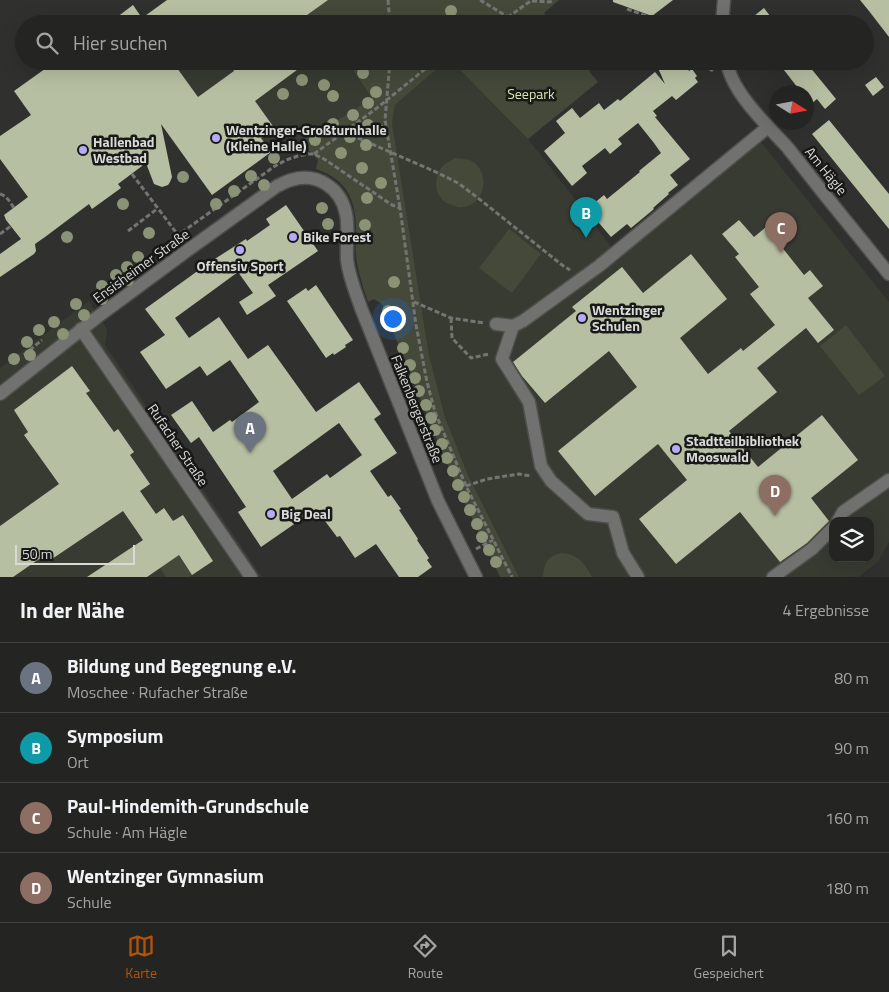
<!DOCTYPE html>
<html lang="de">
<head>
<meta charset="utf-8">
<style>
	body { margin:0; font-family:"Titillium Web",sans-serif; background:#2c2d2a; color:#f1f3f6 }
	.controls { position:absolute; right:15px; bottom:15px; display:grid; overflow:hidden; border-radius:10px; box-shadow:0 5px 20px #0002 }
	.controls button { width:45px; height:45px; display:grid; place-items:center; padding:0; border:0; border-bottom:1px solid #414240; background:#242522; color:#f1f3f6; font:25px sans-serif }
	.compass { position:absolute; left:769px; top:85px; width:45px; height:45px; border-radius:50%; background:#242522; box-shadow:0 5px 20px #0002; rotate:101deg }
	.scale { position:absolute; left:15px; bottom:12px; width:120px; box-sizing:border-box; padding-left:5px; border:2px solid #d9d9d8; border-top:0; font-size:14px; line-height:18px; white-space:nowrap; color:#d9d9d8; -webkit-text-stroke:4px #181917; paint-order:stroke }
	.you { position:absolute; left:392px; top:318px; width:18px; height:18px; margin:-12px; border:4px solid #fff; border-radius:50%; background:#1a73e8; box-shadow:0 0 0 8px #1a73e833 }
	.badge { display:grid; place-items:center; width:32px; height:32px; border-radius:50%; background:#b45309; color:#fff; font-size:16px; font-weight:700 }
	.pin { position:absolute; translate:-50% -41px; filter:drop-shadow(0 1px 2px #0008) }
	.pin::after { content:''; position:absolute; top:26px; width:18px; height:15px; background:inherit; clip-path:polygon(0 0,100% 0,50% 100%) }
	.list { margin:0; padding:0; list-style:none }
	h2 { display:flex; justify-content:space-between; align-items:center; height:65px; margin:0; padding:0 20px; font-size:21px }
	h2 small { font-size:16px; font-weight:400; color:#a3a5a5 }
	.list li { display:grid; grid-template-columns:32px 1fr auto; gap:15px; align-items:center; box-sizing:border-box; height:70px; padding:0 20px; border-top:1px solid #414240 }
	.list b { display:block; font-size:19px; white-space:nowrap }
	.list p { margin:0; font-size:16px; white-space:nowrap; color:#a3a5a5 }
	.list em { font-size:16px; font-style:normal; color:#a3a5a5 }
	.icon { flex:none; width:28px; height:28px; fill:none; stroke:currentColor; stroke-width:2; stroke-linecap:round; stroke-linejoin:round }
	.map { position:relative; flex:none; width:889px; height:577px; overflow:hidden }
	.search { position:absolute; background:#242522; box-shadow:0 5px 20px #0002; left:15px; right:15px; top:15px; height:55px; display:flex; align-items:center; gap:12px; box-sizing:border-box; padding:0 18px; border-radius:28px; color:#a3a5a5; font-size:19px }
	.sheet { height:345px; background:#242522 }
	nav { display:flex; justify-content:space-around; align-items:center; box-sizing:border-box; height:70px; border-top:1px solid #414240; background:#242522; font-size:14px; color:#a3a5a5 }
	nav a { display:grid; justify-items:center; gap:2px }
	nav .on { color:#b45309 }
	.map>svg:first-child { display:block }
	.built { fill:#383b32; fill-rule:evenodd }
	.green { fill:#45493a }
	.building { fill:#b7bfa3; fill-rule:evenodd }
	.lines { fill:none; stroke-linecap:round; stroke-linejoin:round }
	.minor-casing { stroke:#4e4f4c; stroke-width:15 }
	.path { stroke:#747472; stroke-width:3; stroke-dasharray:5 2.5; stroke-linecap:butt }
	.minor { stroke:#71726f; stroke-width:12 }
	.tree { fill:#8b9376 }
	.poi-dot { fill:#b7abf8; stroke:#181917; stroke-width:2 }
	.labels { text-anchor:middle; stroke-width:5; stroke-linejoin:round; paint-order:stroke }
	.park-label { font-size:14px; fill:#d6e4b0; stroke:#181917 }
	.poi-label { font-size:14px; font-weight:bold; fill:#d9d9d8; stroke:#181917; text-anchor:start }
	.street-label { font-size:14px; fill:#d9d9d8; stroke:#181917 }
</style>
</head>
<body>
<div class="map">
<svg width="889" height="577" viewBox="0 0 889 577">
	<rect width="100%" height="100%" fill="#30312e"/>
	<path class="built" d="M172 61H347L372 98 343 118 318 133 300 141 271 152 212 195 161 123 197 96Z
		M446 61H451L528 139 575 199 613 249 752 131 889 302V542L878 562 858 577H519L468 475 445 417 429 355 392 123 395 105ZM833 521H870V558H833Z
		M89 301 107 329 105 345 262 577H0V368Z"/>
	<path class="green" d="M296 0H559L544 13 553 24H313Z
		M347 61H446L395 105 392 123 429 355 445 417 468 475 519 577H500L457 487 427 416 382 304 374 299 368 302C363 287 358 272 356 256 355 247 356 238 356 229 356 199 346 179 316 169L318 160 300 141C325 129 348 114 372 98Z
		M451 61H581L598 82 528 139Z
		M455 158C460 159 466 159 470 160 491 170 486 205 463 207 459 208 455 206 452 205 447 203 445 203 442 199 434 191 434 176 442 167 445 163 451 161 455 158Z
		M509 229 541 254 512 293 479 268Z
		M846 325 885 376 859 395 820 346Z
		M157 524 192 575 189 577H166L140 536Z
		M562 553C578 554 585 564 592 577H543C544 563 547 556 562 553Z"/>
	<path class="building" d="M167 0H328L307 15 313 24H108L133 5 142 18Z
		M613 0H673L652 16 613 2Z
		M860 0H889V37L869 11Z
		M764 8 776 24H744Z
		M56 61H172L198 97 234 71 227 61H309L255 101 275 129 261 138 271 152 212 195 161 124 172 177 170 182 168 185 162 187 154 184 146 163 118 184 121 188 92 209 89 204 45 237 35 244 36 251 34 254 0 277V254L21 239 6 220 4 215 28 197 0 159V136L31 115 14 91Z
		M655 61H682L689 71 692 69 697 76 695 78 698 82 676 100 672 96 653 111 657 116 655 117 690 159 670 175 678 185 668 193 669 194 653 208 654 209 631 228 627 224 611 237 587 209 604 195 607 199 640 172 639 171 661 153 654 143 638 123 618 139 622 144 610 154 605 148 582 166 587 173 572 186 544 151 565 133 556 121 572 108 580 118 599 103 604 110 618 99 620 101 655 72 665 84Z
		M777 61H805L836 99 825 109 817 99 811 104 806 99V92H801Z
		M876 77 884 87 873 96 865 85Z
		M829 120 889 194V229L812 134Z
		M286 205 318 251 268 285 276 296 247 315 239 302 253 293 238 272 175 318 189 338 219 317 248 359 268 345 316 412 359 382 381 414 374 419 397 453 370 471 388 497 391 495 401 509 399 510 418 539 417 540 429 558 427 560 432 567 418 577H399L376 544 355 558 340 536 337 537 316 509 261 547 238 512 246 507 199 437 191 443 171 415 192 401 213 432 230 420 232 422 259 402 230 360 207 376 200 366 166 389 140 352 165 335 145 309 210 262 246 239 247 241 270 225 266 219ZM339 423 362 455 330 478 327 474 292 499 273 471Z
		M739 220 754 237 766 227 804 275 810 270 823 286 808 298 834 330 818 343 806 328 757 368 777 392 729 431 758 467 822 415 858 460 811 498 829 521 807 543 780 562 740 512 676 564 639 519 687 480 658 444 595 496 558 451 637 387 609 351 545 403 522 376 513 362 576 311 572 307 622 267 643 293 691 254 727 299 680 338 708 374 741 348 743 351 775 325 750 294 759 287 735 257 739 254 722 234Z
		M316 285 353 340 345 345 346 347 334 355 333 353 326 358 287 301 306 288 308 291Z
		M72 366 90 391 86 393 114 432 118 429 134 452 130 455 150 484 140 491 156 514 164 508 173 521 183 515 213 561 192 575 179 555 147 577H87L143 540 123 511 49 561 45 555 13 577H0V526L59 484 24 435 28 432 14 410Z"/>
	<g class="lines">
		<defs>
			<path id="minor" d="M722 24 724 0
				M727 61C730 91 768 126 788 148 799 162 810 176 821 190 844 218 866 246 889 274
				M496 324 513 326
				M81 329 251 577
				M0 394 96 318 188 250 277 186C282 184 286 181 291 180 317 172 341 188 346 214 349 228 346 245 347 260 349 277 356 293 361 308L438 501 476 577
				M838 521 843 512 889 480
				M638 577 623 553 613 517 588 514 551 481 541 466 529 402 502 359 513 326 523 321 599 266 768 127
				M773 577 812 549 833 528"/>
		</defs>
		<use href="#minor" class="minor-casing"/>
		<path class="path" d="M388 0 390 24
			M480 0 508 17
			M532 1 550 2 554 0
			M627 9 669 24
			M494 24 508 17 532 0
			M390 61 385 120 400 208
			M706 61 711 70H715
			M344 132 438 173 458 183 478 198 562 265 570 270
			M314 154 377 108 435 61
			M132 174 178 235
			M0 194C7 196 10 202 14 208
			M128 231 157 209
			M0 234 11 226
			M123 279 178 235 275 166 286 160 298 156 309 154H314L324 159 392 205 400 208 416 325 427 382 435 412 466 486 512 577
			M414 302 451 318 484 323
			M451 318 452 338 471 358 489 354
			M24 355 42 340
			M420 419 435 412
			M466 486 487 479 519 474 531 476
			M476 549 493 540"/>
		<use href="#minor" class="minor"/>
	</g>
	<g class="tree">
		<circle cx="451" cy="11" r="6"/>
		<circle cx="363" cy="73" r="6"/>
		<circle cx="302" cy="80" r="6"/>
		<circle cx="324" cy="85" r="6"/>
		<circle cx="376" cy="92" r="6"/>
		<circle cx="283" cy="94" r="6"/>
		<circle cx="333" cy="96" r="6"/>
		<circle cx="368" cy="103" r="6"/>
		<circle cx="353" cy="115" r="6"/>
		<circle cx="333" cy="124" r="6"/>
		<circle cx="368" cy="125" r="6"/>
		<circle cx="381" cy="131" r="6"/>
		<circle cx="350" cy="137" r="6"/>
		<circle cx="315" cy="140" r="6"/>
		<circle cx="366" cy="145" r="6"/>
		<circle cx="341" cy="153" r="6"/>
		<circle cx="274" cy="158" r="6"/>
		<circle cx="362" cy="168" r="6"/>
		<circle cx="251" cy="176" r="6"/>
		<circle cx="183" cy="177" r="6"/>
		<circle cx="381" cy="183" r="6"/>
		<circle cx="264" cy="185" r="6"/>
		<circle cx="234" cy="191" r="6"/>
		<circle cx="367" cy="198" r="6"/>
		<circle cx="123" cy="204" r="6"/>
		<circle cx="216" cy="204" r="6"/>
		<circle cx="322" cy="208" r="6"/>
		<circle cx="328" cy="224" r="6"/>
		<circle cx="365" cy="225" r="6"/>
		<circle cx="149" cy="233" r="6"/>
		<circle cx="67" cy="237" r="6"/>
		<circle cx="138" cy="257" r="6"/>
		<circle cx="127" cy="267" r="6"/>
		<circle cx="116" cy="275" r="6"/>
		<circle cx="128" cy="280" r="6"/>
		<circle cx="394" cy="282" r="6"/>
		<circle cx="102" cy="286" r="6"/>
		<circle cx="102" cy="299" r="6"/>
		<circle cx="76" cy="304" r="6"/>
		<circle cx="388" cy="311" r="6"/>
		<circle cx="84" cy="315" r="6"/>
		<circle cx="54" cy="322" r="6"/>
		<circle cx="393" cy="323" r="6"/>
		<circle cx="39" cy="330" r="6"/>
		<circle cx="63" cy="334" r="6"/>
		<circle cx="27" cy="342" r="6"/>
		<circle cx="403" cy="348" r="6"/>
		<circle cx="30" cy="355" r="6"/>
		<circle cx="14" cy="359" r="6"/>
		<circle cx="410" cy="365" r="6"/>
		<circle cx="415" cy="378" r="6"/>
		<circle cx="419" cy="391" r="6"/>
		<circle cx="426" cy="405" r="6"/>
		<circle cx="431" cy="418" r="6"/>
		<circle cx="435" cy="430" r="6"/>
		<circle cx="442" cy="444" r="6"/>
		<circle cx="447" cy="458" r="6"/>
		<circle cx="453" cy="471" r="6"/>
		<circle cx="458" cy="485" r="6"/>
		<circle cx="464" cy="497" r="6"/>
		<circle cx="470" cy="510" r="6"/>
		<circle cx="477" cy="524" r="6"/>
		<circle cx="482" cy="537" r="6"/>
		<circle cx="489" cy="550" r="6"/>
		<circle cx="496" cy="562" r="6"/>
	</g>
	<g class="poi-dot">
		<circle cx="216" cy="138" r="5"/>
		<circle cx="83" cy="150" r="5"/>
		<circle cx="293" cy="237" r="5"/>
		<circle cx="240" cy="250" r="5"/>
		<circle cx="582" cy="318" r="5"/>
		<circle cx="676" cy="449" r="5"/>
		<circle cx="271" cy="514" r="5"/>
	</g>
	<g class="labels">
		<g class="park-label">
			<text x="531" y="99">Seepark</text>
		</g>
		<g class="poi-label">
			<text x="226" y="135">Wentzinger-Großturnhalle<tspan x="226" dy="16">(Kleine Halle)</tspan></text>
			<text x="93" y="147">Hallenbad<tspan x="93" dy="16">Westbad</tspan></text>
			<text x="303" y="242">Bike Forest</text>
			<text x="240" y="271" text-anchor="middle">Offensiv Sport</text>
			<text x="592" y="315">Wentzinger<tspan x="592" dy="16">Schulen</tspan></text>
			<text x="686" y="446">Stadtteilbibliothek<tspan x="686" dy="16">Mooswald</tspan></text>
			<text x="281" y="519">Big Deal</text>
		</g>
		<g class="street-label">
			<text transform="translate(826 171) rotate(51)" y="5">Am Hägle</text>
			<text transform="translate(141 266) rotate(-36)" y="5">Ensisheimer Straße</text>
			<text transform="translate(417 409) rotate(68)" y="5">Falkenbergerstraße</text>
			<text transform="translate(178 445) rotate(56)" y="5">Rufacher Straße</text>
		</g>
	</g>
</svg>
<div class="controls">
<button><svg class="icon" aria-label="layers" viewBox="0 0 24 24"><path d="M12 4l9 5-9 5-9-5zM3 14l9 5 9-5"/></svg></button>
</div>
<svg class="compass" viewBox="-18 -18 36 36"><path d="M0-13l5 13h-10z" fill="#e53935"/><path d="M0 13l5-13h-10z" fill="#a3a5a5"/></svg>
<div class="scale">50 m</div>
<div class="you"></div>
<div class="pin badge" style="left:250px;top:453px;background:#6b7280">A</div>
<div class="pin badge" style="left:586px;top:238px;background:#0f9aa8">B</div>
<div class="pin badge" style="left:781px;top:253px;background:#8d6e63">C</div>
<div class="pin badge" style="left:775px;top:516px;background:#8d6e63">D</div>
<div class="search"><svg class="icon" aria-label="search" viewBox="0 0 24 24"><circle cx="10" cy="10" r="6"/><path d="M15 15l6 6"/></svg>Hier suchen</div>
</div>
<section class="sheet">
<h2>In der Nähe<small>4 Ergebnisse</small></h2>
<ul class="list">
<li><span class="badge" style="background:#6b7280">A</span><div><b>Bildung und Begegnung e.V.</b><p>Moschee · Rufacher Straße</p></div><em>80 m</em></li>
<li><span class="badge" style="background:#0f9aa8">B</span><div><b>Symposium</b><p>Ort</p></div><em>90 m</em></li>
<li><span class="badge" style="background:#8d6e63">C</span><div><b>Paul-Hindemith-Grundschule</b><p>Schule · Am Hägle</p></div><em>160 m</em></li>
<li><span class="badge" style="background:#8d6e63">D</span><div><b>Wentzinger Gymnasium</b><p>Schule</p></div><em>180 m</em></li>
</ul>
</section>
<nav>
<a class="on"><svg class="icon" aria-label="map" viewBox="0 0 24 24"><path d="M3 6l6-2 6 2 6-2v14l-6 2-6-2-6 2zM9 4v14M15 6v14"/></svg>Karte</a>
<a><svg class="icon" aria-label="directions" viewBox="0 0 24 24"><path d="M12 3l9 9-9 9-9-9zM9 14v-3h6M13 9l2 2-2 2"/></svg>Route</a>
<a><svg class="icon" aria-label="saved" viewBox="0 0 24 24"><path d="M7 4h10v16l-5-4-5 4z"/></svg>Gespeichert</a>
</nav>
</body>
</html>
